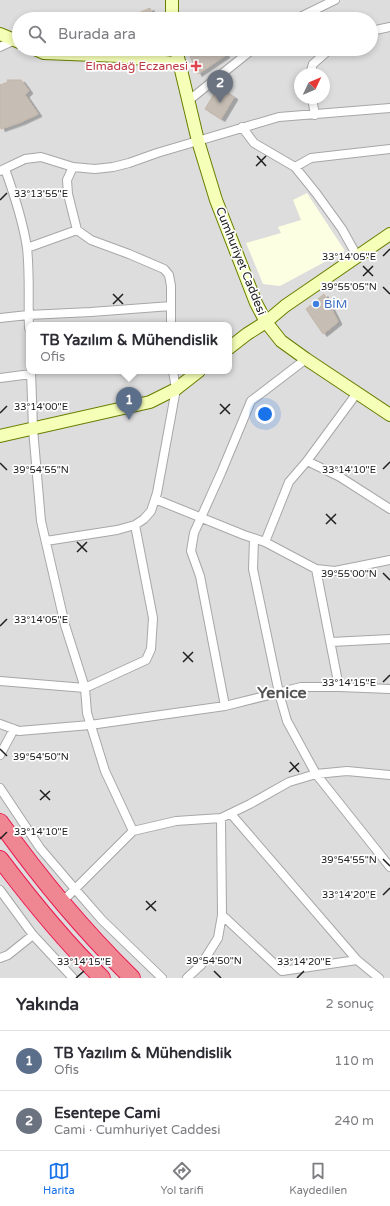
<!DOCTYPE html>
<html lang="tr">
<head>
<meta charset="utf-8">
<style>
	body { margin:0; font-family:"Varela Round",sans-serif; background:#f2f2f3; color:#2b2b33 }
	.compass { position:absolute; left:294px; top:68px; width:36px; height:36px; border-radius:50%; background:#fff; box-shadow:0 2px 6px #0003; rotate:46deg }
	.you { position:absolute; left:265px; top:414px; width:14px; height:14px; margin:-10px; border:3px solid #fff; border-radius:50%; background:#1a73e8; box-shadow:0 0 0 6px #1a73e833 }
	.badge { display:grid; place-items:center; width:26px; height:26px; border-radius:50%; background:#1a73e8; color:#fff; font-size:13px; font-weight:700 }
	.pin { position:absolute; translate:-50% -33px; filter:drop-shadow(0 1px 2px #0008) }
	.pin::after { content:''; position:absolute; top:21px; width:14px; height:12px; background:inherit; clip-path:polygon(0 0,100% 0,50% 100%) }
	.popup { position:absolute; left:26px; top:322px; width:206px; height:52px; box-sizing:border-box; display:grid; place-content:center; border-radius:8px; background:#fff; filter:drop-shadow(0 1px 3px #0005); font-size:13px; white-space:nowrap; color:#7c7c81 }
	.popup b { font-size:15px; color:#2b2b33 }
	.popup::after { content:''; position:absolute; left:50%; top:100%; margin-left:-8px; border:8px solid transparent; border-top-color:#fff }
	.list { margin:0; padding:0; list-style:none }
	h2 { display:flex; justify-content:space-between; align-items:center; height:52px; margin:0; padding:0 16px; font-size:17px }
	h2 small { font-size:13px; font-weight:400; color:#7c7c81 }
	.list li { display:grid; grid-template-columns:26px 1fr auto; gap:12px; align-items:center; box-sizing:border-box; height:60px; padding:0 16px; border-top:1px solid #e1e1e2 }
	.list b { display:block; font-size:15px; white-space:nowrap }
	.list p { margin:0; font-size:13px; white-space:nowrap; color:#7c7c81 }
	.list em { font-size:13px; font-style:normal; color:#7c7c81 }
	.icon { flex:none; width:22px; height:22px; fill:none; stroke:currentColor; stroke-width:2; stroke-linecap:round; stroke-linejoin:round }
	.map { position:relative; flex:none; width:390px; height:978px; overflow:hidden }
	.search { position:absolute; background:#fff; box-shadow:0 2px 6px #0003; left:12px; right:12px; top:12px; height:44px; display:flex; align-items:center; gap:10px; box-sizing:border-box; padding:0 14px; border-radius:22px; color:#7c7c81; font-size:15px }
	.sheet { height:172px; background:#fff }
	nav { display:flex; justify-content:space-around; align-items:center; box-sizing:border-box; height:56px; border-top:1px solid #e1e1e2; background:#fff; font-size:11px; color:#7c7c81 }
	nav a { display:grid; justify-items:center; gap:2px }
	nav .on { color:#1a73e8 }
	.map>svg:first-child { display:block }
	.residential { fill:#dedddd; fill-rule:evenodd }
	.education { fill:#fdffe2 }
	.building { fill:#c6beb5; stroke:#c5b6a7; filter:url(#shadow) }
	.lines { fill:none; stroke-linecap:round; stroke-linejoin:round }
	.street-casing { stroke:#a7a7a7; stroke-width:10 }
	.secondary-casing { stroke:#677f00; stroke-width:14 }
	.highway-casing { stroke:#ec174f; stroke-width:18 }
	.street { stroke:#fff; stroke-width:8 }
	.secondary { stroke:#f6ffb7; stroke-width:12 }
	.highway { stroke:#ef8792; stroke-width:16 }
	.ticks { fill:none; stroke:#202020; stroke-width:1.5 }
	.health-dot { fill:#e0444e; stroke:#fff; stroke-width:1.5 }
	.shop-dot { fill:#3f7fe0; stroke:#fff; stroke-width:1.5 }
	.labels { text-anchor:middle; stroke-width:3.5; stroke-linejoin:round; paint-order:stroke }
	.health-label { font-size:12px; fill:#be3a42; stroke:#fff; text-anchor:end }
	.street-label { font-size:12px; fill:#202020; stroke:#fff }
	.shop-label { font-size:12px; fill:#366cbe; stroke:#fff; text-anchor:start }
	.district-label { font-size:16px; font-weight:bold; fill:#535353; stroke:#fff }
	.ticks-label { font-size:10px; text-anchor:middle; fill:#202020; stroke:#fff; stroke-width:3.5; stroke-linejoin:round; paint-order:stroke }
</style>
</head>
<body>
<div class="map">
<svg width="390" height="978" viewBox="0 0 390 978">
	<defs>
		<filter id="shadow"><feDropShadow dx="4" dy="2.5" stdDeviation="0" flood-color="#0004"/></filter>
	</defs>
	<rect width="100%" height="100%" fill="#f2efe6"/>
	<path class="residential" d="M0 0H390V978H0ZM19 19H371V49H19ZM300 74H324V98H300ZM29 325H229V371H29Z"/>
	<path class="education" d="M307 193 345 251 280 286 263 284 246 243 281 233 278 227 301 220 293 200Z"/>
	<path class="building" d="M150 8 154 19H124Z
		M188 49H221L226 55 198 74 190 56Z
		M7 80H21L29 91 25 95 38 114 21 122 1 129 0 125V85L8 82Z
		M218 87 234 97 221 119 205 109Z
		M324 294 338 322 323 334 306 309Z"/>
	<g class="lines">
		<defs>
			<path id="street" d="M296 19 335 0
				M371 31 390 27
				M0 47 15 40
				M310 74 313 64 330 49
				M312 98 315 115
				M188 101 253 49
				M242 127 254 143 295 167 316 193 342 229 357 256
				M73 167 67 180 68 194 77 230 91 240 129 254 164 269 169 275 171 286V325
				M295 167 311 158 390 149
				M5 169C14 194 23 221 27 248 30 275 28 301 29 328
				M0 171 25 159 41 157 73 167 95 169 113 167 129 163 157 153 279 117 390 108
				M27 248 77 230
				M0 318 28 315 91 312 171 306
				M31 371 33 429 41 521 65 625 85 688 87 713 105 771 133 831
				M0 378 31 374
				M307 461 340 477 390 509
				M155 499 244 535 265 542 316 569 335 571 390 560
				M254 539 253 569 279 693 287 721 316 774 390 867
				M46 541 117 530 135 525 144 519 151 511 157 493 176 389 173 371
				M265 542 289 482 307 461 357 393
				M316 569 339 687
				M331 642 390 639
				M0 681 85 688 146 660 151 649 153 618 135 525
				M225 706 200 576 191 551 194 533 221 473 251 401 306 359
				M0 724 19 731 90 725 225 706 301 687H339L390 689
				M0 755 14 729
				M0 788 40 848 75 889 102 920 162 978
				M231 814 357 960 379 978
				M0 890 33 935 73 978
				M62 902 133 831 176 821 221 818 250 804 289 782 316 774 347 771 390 775
				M222 915 282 971 357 960
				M0 958 8 955 33 935
				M187 978 201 965 218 938 222 915 221 818"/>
			<path id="secondary" d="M172 19V0
				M0 34 19 42
				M35 49 44 53 120 56 180 64
				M176 49 198 141 216 200 256 303 266 322 281 341 306 359 390 415
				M229 348 247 334 266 322 285 306 390 234
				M0 436 150 402 176 389 199 371"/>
			<path id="highway" d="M0 822C39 877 83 930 132 978
				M0 859C31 900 65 942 102 978"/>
		</defs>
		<use href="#street" class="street-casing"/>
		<use href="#secondary" class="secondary-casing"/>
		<use href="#highway" class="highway-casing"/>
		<use href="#street" class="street"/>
		<use href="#secondary" class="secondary"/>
		<use href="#highway" class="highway"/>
	</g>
	<path class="ticks" d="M257 156 266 166M256 166 266 156M0 200 7 193M383 256 390 249M363 266 373 276M363 276 373 266M383 287 390 294M113 294 123 304M113 304 123 294M220 404 230 414M0 413 7 406M220 414 230 404M0 463 7 470M383 469 390 462M326 514 336 524M326 524 336 514M77 542 87 552M77 552 87 542M383 573 390 580M0 626 7 619M183 652 193 662M183 662 193 652M383 682 390 675M0 749 7 756M290 762 299 772M289 772 299 763M40 790 50 800M40 800 50 791M0 839 7 832M383 859 390 866M383 895 390 888M146 901 156 911M146 910 156 901M214 971 221 978M76 978 84 971M297 978 304 971"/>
	<path class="health-dot" d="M194 60h4v4h4v4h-4v4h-4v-4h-4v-4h4z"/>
	<circle class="shop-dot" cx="316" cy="304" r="4"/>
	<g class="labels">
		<g class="health-label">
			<text x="188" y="70">Elmadağ Eczanesi</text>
		</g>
		<g class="street-label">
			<text transform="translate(241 261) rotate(68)" y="4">Cumhuriyet Caddesi</text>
		</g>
		<g class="shop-label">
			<text x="324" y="308">BİM</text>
		</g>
		<g class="district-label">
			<text x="282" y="698">Yenice</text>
		</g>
	</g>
	<g class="ticks-label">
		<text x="41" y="197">33°13'55"E</text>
		<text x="349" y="260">33°14'05"E</text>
		<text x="349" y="290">39°55'05"N</text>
		<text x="41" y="410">33°14'00"E</text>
		<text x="349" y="473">33°14'10"E</text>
		<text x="41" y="473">39°54'55"N</text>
		<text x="349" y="577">39°55'00"N</text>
		<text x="41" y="623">33°14'05"E</text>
		<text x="349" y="686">33°14'15"E</text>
		<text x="41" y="760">39°54'50"N</text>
		<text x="41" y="835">33°14'10"E</text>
		<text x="349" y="863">39°54'55"N</text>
		<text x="349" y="898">33°14'20"E</text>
		<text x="214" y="964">39°54'50"N</text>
		<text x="84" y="965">33°14'15"E</text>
		<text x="304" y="965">33°14'20"E</text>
	</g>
</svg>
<svg class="compass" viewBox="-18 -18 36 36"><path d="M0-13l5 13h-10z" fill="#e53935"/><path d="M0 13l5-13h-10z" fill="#7c7c81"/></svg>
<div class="you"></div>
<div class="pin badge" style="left:129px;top:420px;background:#5c6f8a">1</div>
<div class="popup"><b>TB Yazılım &amp; Mühendislik</b>Ofis</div>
<div class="pin badge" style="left:220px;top:103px;background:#6b7280">2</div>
<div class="search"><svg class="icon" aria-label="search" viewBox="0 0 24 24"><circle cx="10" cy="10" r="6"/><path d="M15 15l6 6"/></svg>Burada ara</div>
</div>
<section class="sheet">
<h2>Yakında<small>2 sonuç</small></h2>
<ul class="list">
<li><span class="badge" style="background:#5c6f8a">1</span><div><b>TB Yazılım &amp; Mühendislik</b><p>Ofis</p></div><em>110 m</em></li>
<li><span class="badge" style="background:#6b7280">2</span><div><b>Esentepe Cami</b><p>Cami · Cumhuriyet Caddesi</p></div><em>240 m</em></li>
</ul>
</section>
<nav>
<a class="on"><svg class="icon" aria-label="map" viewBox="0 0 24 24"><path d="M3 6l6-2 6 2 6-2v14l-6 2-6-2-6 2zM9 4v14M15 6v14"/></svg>Harita</a>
<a><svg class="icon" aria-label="directions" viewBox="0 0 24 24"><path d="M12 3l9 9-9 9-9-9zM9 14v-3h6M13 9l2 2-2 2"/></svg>Yol tarifi</a>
<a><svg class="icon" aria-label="saved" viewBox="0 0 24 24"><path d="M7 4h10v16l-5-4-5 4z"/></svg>Kaydedilen</a>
</nav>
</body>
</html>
